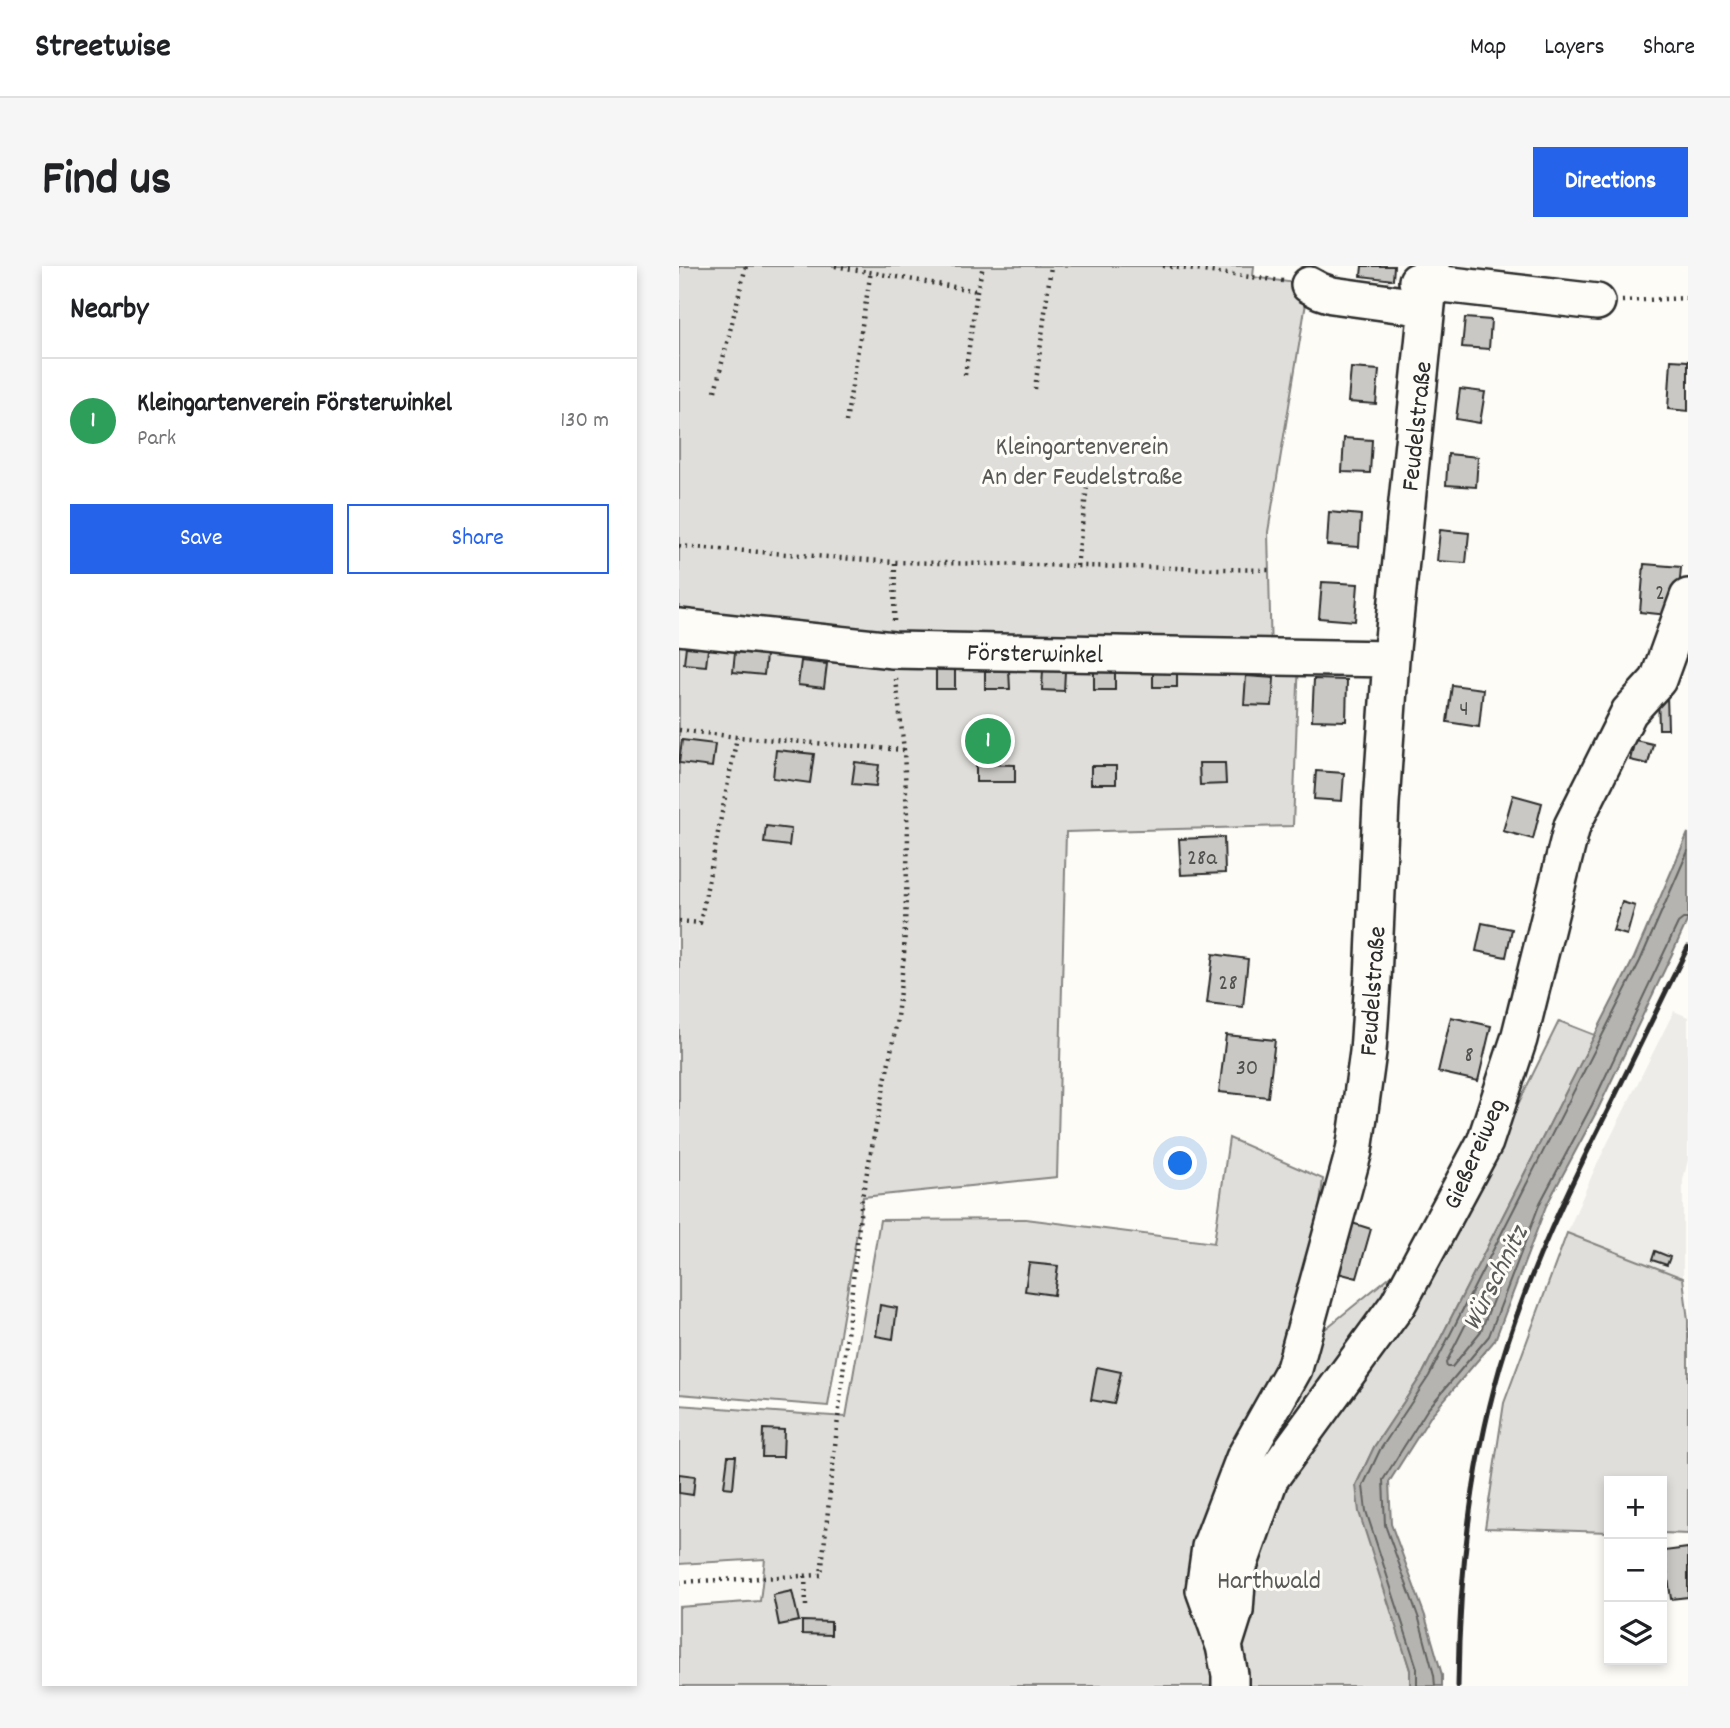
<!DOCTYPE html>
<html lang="en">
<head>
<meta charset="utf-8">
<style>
	body { margin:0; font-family:Dekko,sans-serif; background:#f6f6f6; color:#202124 }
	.controls { position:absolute; right:21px; bottom:21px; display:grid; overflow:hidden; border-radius:0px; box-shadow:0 4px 10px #0003 }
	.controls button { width:63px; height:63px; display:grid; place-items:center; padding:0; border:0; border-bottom:2px solid #e0e0e0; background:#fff; color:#202124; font:35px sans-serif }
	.you { position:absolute; left:502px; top:898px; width:24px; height:24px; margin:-18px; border:5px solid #fff; border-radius:50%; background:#1a73e8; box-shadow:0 0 0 10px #1a73e833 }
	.badge { display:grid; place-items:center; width:46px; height:46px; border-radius:50%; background:#2563eb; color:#fff; font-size:23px; font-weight:700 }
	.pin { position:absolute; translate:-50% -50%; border:4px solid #fff; box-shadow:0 2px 7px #0006 }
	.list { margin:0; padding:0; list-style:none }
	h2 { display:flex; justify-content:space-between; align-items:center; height:91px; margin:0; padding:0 28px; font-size:30px }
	h2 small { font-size:23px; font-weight:400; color:#757577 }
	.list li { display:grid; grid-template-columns:46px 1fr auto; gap:21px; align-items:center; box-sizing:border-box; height:126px; padding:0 28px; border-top:2px solid #e0e0e0 }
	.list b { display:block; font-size:26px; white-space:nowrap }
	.list p { margin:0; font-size:23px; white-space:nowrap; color:#757577 }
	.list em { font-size:23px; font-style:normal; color:#757577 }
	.actions { display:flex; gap:14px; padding:21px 28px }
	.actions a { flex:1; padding:16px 0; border:2px solid #2563eb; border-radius:0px; text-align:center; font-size:24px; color:#2563eb }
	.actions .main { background:#2563eb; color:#fff }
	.icon { flex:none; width:38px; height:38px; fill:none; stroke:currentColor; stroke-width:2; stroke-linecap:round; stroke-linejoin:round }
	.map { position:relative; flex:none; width:1009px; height:1420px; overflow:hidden; border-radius:0px }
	header { display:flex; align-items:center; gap:42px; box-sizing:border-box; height:98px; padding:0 35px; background:#fff; border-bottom:2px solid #e0e0e0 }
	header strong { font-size:33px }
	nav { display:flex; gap:38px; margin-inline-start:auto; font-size:24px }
	.intro { display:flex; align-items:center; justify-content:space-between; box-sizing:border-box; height:168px; padding:0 42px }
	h1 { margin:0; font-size:49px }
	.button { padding:18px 32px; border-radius:0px; background:#2563eb; color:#fff; font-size:24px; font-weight:700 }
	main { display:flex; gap:42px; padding:0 42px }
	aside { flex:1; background:#fff; border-radius:0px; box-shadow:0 4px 10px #0003 }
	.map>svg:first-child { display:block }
	.built { fill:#edece8 }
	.green { fill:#dfdeda; stroke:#858482; stroke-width:2 }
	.water { fill:#b5b4b1; stroke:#7e7d7b; stroke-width:2 }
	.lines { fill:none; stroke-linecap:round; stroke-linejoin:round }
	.shore { stroke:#626261; stroke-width:2 }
	.building { fill:#c9c8c4; stroke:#2b2b2b; stroke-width:2 }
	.minor-casing { stroke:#2b2b2b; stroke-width:40 }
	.path { stroke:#2b2b2b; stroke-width:4.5; stroke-dasharray:2 5; stroke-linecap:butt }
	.minor { stroke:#fdfcf7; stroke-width:35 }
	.rail { stroke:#2b2b2b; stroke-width:5 }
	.labels { text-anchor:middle; stroke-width:6; stroke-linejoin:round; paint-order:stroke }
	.number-label { font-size:23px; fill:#525251 }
	.street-label { font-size:26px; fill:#2b2b2b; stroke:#fdfcf7 }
	.park-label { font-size:26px; fill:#585857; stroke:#fdfcf7 }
	.water-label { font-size:28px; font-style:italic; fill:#5b5b5a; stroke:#fdfcf7 }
</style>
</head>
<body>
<header>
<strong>Streetwise</strong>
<nav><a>Map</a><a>Layers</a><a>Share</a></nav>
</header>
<div class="intro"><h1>Find us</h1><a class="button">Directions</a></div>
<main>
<aside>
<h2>Nearby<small></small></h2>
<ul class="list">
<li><span class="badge" style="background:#2e9e5b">1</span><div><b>Kleingartenverein Försterwinkel</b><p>Park</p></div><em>130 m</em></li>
</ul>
<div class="actions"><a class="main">Save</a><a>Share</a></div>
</aside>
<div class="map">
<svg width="1009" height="1420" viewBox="0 0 1009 1420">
	<rect width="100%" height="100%" fill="#fdfcf7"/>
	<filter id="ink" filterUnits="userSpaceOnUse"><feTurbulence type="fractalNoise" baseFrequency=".0143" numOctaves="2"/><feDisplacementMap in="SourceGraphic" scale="14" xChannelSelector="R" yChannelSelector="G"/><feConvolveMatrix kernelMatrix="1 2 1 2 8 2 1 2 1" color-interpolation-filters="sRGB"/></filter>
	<g filter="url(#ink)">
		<path class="built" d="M995 745 1009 751V894L1004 914V1012L888 967 917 900Z"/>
		<path class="green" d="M0 0H575L574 11 630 19 589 266 592 390 620 391 614 560 387 566 378 911 184 931 149 1140 0 1128Z
			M880 755 916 769 744 1107 695 1181 677 1219 731 1404V1420H0V1341L81 1335 86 1293 0 1298V1139L167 1151 201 954 347 953 535 977 550 872 644 913 624 1081 783 952Z
			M888 967 1004 1012 1009 1055V1268L983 1267V1215H930V1266L806 1262 825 1137Z"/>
		<path class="water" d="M1009 567V653L993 688 919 843 867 940 816 1074 753 1148 710 1216 712 1258 746 1350 763 1409V1420H731V1404L680 1246 677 1219 695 1181 744 1107 955 692Z"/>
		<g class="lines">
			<path class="shore" d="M835 965 838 966 839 969 802 1065 773 1101H768L767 1097 833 967Z
				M738 1420V1402L687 1245 684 1220 701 1184 750 1110 961 695 1009 585
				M756 1420 755 1409 740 1353 706 1259 704 1214 748 1144 810 1070 861 937 913 839 999 657 1004 653H1009"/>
		</g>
		<path class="building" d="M683 0H715L714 14 682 10Z
			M786 52 812 54 810 83 783 81Z
			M992 94 1009 95V145L989 143Z
			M672 102 700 104 697 138 669 136Z
			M781 123 806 126 801 157 777 153Z
			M665 172 693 174 691 207 663 206Z
			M769 188 799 191 797 221 767 219Z
			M650 246 682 249 680 281 648 279Z
			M761 264 790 267 787 297 758 295Z
			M965 298 1002 301 998 350 961 346Z
			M643 316 679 318 676 355 640 352Z
			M7 380 29 383 27 400 5 398Z
			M56 386 87 389 85 409 54 406Z
			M122 395 148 398 145 422 119 419Z
			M257 403H276V423H257Z
			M330 404 331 423H306V405Z
			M364 404 386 405 385 425 363 424Z
			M415 405H436V424H415Z
			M474 405H498V421H474Z
			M567 410 595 412 593 440 565 439Z
			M635 413 668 414 667 455 633 454Z
			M773 419 804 423 800 461 768 456Z
			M979 428H988L989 463H980Z
			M3 474 36 478 33 501 0 497Z
			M956 474 974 478 969 498 951 494Z
			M97 484 135 488 131 517 94 512Z
			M176 496 200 499 197 520 173 518Z
			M520 497H546L547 518 521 519Z
			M297 498 336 499V516H297Z
			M412 500H437V518H412Z
			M637 505 665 507 663 535 635 533Z
			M834 529 863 537 854 573 824 565Z
			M87 560 112 563 110 580 85 577Z
			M545 571 546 607 502 609 500 573Z
			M943 636 956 640 948 669 934 665Z
			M803 657 833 663 827 691 797 685Z
			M534 688 569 693 564 741 528 737Z
			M772 751 812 760 799 815 759 806Z
			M547 769 596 774 589 831 540 826Z
			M673 957 692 963 678 1012 659 1007Z
			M976 985 991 991 988 999 973 994Z
			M350 997 379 1000 375 1029 346 1025Z
			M201 1039 218 1042 214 1073 197 1070Z
			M418 1101 442 1106 435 1138 412 1134Z
			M84 1163 105 1164 104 1191H83Z
			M49 1190H57L54 1222 45 1221Z
			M0 1208 16 1210 14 1229 0 1227Z
			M1009 1282V1331L992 1333 985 1285Z
			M113 1325 120 1355 100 1359 94 1329Z
			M123 1355 152 1356V1369L123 1368Z"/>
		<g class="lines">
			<defs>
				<path id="minor" d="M738 15 918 36
					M630 19 641 25 653 29 747 42
					M0 361 214 384 712 393
					M545 1380 556 1345 559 1303 591 1213 719 1038 806 876 840 773 893 560 950 446 979 414 1009 331
					M551 1420V1409L545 1380 525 1324 531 1281 565 1192 615 1103 675 885 682 837 689 786 694 713 702 537 712 393 752 0"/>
			</defs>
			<use href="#minor" class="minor-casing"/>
			<path class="path" d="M156 0 298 25
				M484 0 604 15
				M943 35 1009 32
				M286 109 298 25 304 0
				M356 123 372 0
				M36 125 67 0
				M167 156 192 5
				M0 280 216 296 590 304
				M398 300 408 220
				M215 355 216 296
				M0 464 58 471 225 484
				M0 655 21 657 58 471
				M126 1310 127 1340
				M0 1316 142 1309 183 931 217 760 225 689 229 572 225 484 217 413"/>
			<use href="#minor" class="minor"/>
			<path class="rail" d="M779 1420C780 1312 791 1205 821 1101 848 1009 889 923 932 838 958 785 983 733 1009 681"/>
		</g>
	</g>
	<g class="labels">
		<g class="number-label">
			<text x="981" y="333">2</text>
			<text x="785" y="449">4</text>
			<text x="523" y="598">28a</text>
			<text x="549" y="723">28</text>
			<text x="790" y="795">8</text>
			<text x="568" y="808">30</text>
		</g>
		<g class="street-label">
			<text transform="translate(736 160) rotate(-84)" y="9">Feudelstraße</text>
			<text transform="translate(356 386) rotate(1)" y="9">Försterwinkel</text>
			<text transform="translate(692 725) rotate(-86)" y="9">Feudelstraße</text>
			<text transform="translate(794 887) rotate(-66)" y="9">Gießereiweg</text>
		</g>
		<g class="park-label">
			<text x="403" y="188">Kleingartenverein<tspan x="403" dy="30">An der Feudelstraße</tspan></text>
			<text x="590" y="1322">Harthwald</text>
		</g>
		<g class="water-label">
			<text transform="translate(814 1011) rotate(-63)" y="10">Würschnitz</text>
		</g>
	</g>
</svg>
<div class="controls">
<button>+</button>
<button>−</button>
<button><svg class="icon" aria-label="layers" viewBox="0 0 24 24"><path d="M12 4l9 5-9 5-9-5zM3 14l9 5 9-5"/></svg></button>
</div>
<div class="you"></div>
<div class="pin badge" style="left:309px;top:475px;background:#2e9e5b">1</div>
</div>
</main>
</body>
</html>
